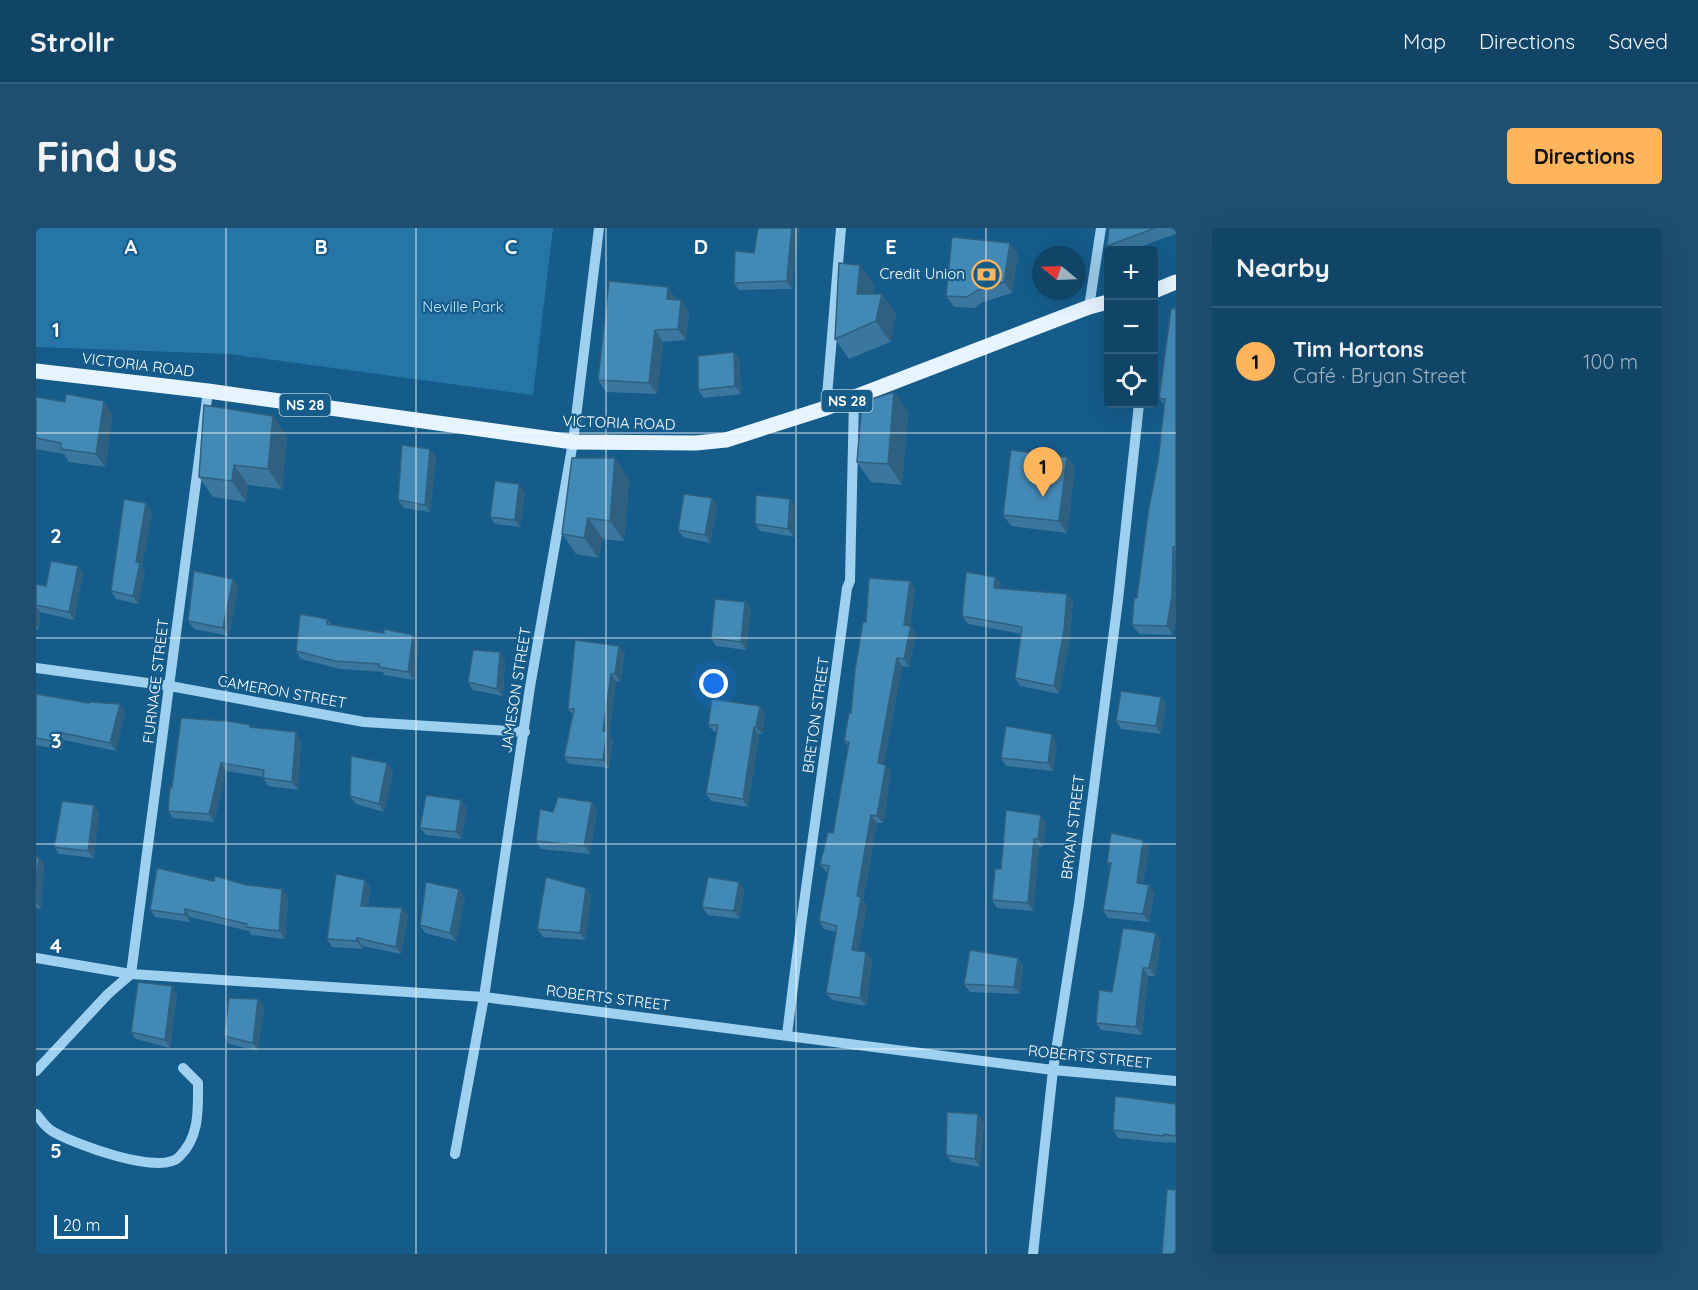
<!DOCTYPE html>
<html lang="en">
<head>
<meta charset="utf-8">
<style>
	body { margin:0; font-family:Quicksand,sans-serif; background:#1e4f71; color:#f1f3f6 }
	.controls { position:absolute; right:18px; top:18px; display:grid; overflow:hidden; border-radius:6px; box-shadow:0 6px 24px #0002 }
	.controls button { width:54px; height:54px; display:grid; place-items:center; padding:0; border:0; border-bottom:2px solid #305d7c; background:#104568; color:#f1f3f6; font:30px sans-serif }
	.compass { position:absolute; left:996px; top:18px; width:54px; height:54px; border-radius:50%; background:#104568; box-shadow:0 6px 24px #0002; rotate:289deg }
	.scale { position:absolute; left:18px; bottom:15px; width:74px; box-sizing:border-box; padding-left:6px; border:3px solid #fff; border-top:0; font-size:16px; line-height:21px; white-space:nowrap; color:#fff; -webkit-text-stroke:4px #155c8b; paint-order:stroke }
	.you { position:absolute; left:678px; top:456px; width:21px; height:21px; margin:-15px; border:4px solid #fff; border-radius:50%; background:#1a73e8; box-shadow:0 0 0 9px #1a73e833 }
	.badge { display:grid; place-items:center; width:39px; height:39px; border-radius:50%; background:#ffb55c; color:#111; font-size:20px; font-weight:700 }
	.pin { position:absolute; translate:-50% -50px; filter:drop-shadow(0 2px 3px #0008) }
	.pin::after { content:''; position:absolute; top:32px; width:21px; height:18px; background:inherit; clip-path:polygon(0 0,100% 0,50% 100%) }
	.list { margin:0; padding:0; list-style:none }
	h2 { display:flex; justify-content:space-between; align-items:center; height:78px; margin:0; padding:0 24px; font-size:26px }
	h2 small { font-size:20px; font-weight:400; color:#9cb1c0 }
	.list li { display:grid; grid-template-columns:39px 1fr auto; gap:18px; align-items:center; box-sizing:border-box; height:108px; padding:0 24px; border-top:2px solid #305d7c }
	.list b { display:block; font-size:22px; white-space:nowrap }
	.list p { margin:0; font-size:20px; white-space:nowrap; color:#9cb1c0 }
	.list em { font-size:20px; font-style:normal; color:#9cb1c0 }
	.icon { flex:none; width:33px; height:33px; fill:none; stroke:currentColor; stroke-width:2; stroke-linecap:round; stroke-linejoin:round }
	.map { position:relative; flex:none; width:1140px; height:1026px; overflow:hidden; border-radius:6px }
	header { display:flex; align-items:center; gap:36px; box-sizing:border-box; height:84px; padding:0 30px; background:#104568; border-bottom:2px solid #305d7c }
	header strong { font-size:28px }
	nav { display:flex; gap:33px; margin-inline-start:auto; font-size:21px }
	.intro { display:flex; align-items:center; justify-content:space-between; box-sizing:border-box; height:144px; padding:0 36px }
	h1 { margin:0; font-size:42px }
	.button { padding:15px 27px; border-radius:6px; background:#ffb55c; color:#111; font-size:21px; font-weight:700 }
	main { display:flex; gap:36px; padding:0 36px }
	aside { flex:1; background:#104568; border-radius:6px; box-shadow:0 6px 24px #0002 }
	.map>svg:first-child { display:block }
	.green { fill:#2576a7 }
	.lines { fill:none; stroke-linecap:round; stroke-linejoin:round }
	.minor { stroke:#9ed0ef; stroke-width:10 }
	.major { stroke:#e6f4ff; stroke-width:15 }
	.wall { fill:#3a769d }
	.shaded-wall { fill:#2f607f }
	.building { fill:#4389b6; stroke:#2f607f; stroke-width:1.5 }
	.grid { fill:none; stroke:#fff; stroke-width:1.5; stroke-opacity:0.55 }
	.labels { text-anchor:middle; stroke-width:4.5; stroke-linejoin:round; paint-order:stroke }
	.shield { fill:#155c8b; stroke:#b9cedc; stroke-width:1.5 }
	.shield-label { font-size:14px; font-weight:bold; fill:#fff }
	.poi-label { font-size:15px; fill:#fff; stroke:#155c8b; text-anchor:end }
	.park-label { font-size:15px; fill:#c4e6fb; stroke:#155c8b }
	.street-label { font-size:15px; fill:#fff; stroke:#155c8b }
	.grid-label { font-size:20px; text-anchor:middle; font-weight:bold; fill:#fff; stroke:#155c8b; stroke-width:4.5; stroke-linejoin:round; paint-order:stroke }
</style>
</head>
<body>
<header>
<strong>Strollr</strong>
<nav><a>Map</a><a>Directions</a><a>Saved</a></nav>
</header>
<div class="intro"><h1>Find us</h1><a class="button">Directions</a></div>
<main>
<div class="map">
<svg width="1140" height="1026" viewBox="0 0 1140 1026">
	<rect width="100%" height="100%" fill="#155c8b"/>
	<path class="green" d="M0 0H517L497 167 193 126 0 119Z"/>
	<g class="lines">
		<path class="minor" d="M1053 79 1065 0
			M790 180 805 0
			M0 440 134 458 328 494 489 504
			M0 730 95 746 448 769 1017 842 1140 853
			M95 746 172 163
			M751 807C769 657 792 509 811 360L814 353 818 170
			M0 843 72 766 95 746
			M0 886C5 892 9 899 16 903 37 916 124 948 143 929 164 909 162 881 162 855L147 840
			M419 926 448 769 494 459 537 214 563 0
			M997 1026 1017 842 1043 676 1082 372 1103 176"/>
		<path class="major" d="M1118 63 1140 54
			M0 143 172 163 537 214 660 215 690 212 790 180 1053 79 1072 74"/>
	</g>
	<path class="wall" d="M722 0H763L758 35 756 61 703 62 698 55 718 25Z
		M1073 0H1140V6L1095 22H1074L1071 18Z
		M982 26 976 65 947 74 939 80 918 79 910 68Z
		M838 57 837 66H846L860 86 854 114 813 131 799 111Z
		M640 70V72H645L653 83 650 112 627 114 621 166 570 164 562 152Z
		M1140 80V390L1137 407 1103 406 1096 397 1122 233 1128 177 1123 170Z
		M703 131 705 166 668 170 662 162Z
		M0 169 77 186 69 239 33 234 28 226 0 221Z
		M872 184 866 257 835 254 821 234Z
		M251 208 246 261 212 257 210 274 177 269 163 249Z
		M400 229 394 284 368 280 362 272Z
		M1031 229 1039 240 1031 305 975 298 967 287Z
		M593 251 588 313 567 311 562 330 540 326 526 306Z
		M489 264 484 299 459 296 454 289Z
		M754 271 759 279 758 309 724 303 719 296Z
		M681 278 674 315 647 309 642 302Z
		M116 283 106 339 109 342 102 376 80 371 75 363Z
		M42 338 47 346 38 392 4 384 3 402 0 401V356L10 358Z
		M959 349 965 356 964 361 1037 373 1034 410 1023 466 984 458 979 450 986 406 932 396 926 388Z
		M197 351 202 359 193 408 158 401 152 393Z
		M874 353 879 361 874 398 880 406 873 439 866 438 848 536 850 537 855 544 847 595H841L827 672 831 677 822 723 830 724 836 732 830 778 796 772 790 765 800 704 788 701 783 693 792 645 790 644 784 636 797 605 813 519 808 513 815 485 830 394Z
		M709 374 715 381 710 422 680 418 675 410Z
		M291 391 295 396 383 415 378 452 348 447 347 444 304 441 265 431 260 423Z
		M583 418 589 425 584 454 580 453 573 507 577 512 573 540 533 536 528 529 537 487 532 481Z
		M469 432 467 468 437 462 432 454Z
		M0 466 53 475 84 476 89 484 80 523 28 512 26 522 0 517Z
		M1125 469 1130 477 1125 506 1085 501 1080 493Z
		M729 486 726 506H723L712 579 675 573 670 565 681 504H678L672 497Z
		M214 497 216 499 265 512 262 562 232 558 227 550V549L190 543 178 594 137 590 132 583 136 559Z
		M1021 514 1017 543 970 538 965 530Z
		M357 543 348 584 320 576 314 568Z
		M431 580 425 611 390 607 384 600Z
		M561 581 554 626 505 621 500 613 517 584Z
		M63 584 58 630 23 626 18 619Z
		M1005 587 1010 595 1007 619H1003L997 683 961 680 956 672 965 641Z
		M1113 620 1107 656 1118 664 1113 694 1072 690 1067 682 1075 639 1071 635Z
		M0 629 8 637 5 681 0 680Z
		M329 652 334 659 332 678 372 687 365 726 327 718 326 721 296 719 291 711Z
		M703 654 708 662 703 691 672 687 666 679Z
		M555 667 549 712 507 709 501 701Z
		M252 669 249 711 215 707 213 703 154 689V694L119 689 114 682Z
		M429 669 420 713 389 705 384 697Z
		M1120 705 1125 713 1119 748H1112L1106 807 1065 802 1060 795 1076 764Z
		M982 730 987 738 984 766 934 764 928 756Z
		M141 766 134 820 100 811 95 804Z
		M228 778 222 823 193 816 188 808Z
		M1140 876V915L1133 914V915L1082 910 1077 902Z
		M948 894 944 939 916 934 910 927Z"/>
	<path class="shaded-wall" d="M756 0H763L758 35 756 61 751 53 753 28Z
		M974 15 982 26 976 65 968 54Z
		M824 37 838 57 836 86 821 66Z
		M632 59 640 70 639 82 631 71Z
		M846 66 860 86 854 114 840 93Z
		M645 72 653 83 650 112 642 101Z
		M619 102 627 114 621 166 613 155Z
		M698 124 703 131 705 166 699 158Z
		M858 164 872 184 866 257 852 236Z
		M68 173 77 186 69 239 60 226Z
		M237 188 251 208 246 261 232 241Z
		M394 221 400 229 394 284 389 277Z
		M1031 229 1039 240 1031 305 1023 293Z
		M579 230 593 251 588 313 574 293Z
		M198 237 212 257 210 274 196 253Z
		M483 256 489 264 484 299 479 292Z
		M676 270 681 278 674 315 669 307Z
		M754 271 759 279 758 309 752 301Z
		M110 275 116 283 106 339 109 342 102 376 97 368 100 334Z
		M552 290 567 311 562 330 548 310Z
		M1137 319 1140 323V390L1137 407 1131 398Z
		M42 338 47 346 38 392 33 384Z
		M959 349 965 356 963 368 958 360Z
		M197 351 202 359 193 408 187 400Z
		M874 353 879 361 873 405 868 397Z
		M1031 366 1037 373 1034 410 1023 466 1018 458Z
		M709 374 715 381 710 422 705 414Z
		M0 378 4 384 3 402 0 397Z
		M875 398 880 406 873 439 868 431Z
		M377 407 383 415 378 452 372 444Z
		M583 418 589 425 584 454 579 446Z
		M464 424 469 432 467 468 461 461Z
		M861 430 866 438 847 543 842 535Z
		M575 446 580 453 573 507 577 512 573 540 567 532V503Z
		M1125 469 1130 477 1125 506 1120 498Z
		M84 476 89 484 80 523 74 515Z
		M724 478 729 486 726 506 720 499Z
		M718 499 723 506 712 579 707 571Z
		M22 504 28 512 26 522 21 514Z
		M260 504 265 512 262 562 256 554Z
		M1016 506 1021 514 1017 543 1012 535Z
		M185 535 190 543 178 594 173 586Z
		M351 535 357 543 348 584 343 576Z
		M850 537 855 544 847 595 841 588Z
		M425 572 431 580 425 611 420 604Z
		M556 574 561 581 554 626 548 618Z
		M58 577 63 584 58 630 52 623Z
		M835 587 841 595 827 672 831 677 821 729 816 722 821 668Z
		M1005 587 1010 595 1007 619 1002 611Z
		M998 611 1003 619 997 683 992 675Z
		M1107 612 1113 620 1106 662 1101 655Z
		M3 629 8 637 5 681 0 674Z
		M329 652 334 659 331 685 325 678Z
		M703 654 708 662 703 691 698 683Z
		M1113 657 1118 664 1113 694 1107 686Z
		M550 660 555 667 549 712 544 705Z
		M246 661 252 669 249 711 243 703Z
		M423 661 429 669 420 713 414 705Z
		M366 680 372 687 365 726 360 719Z
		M149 681 154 689V694L149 687Z
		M1120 705 1125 713 1119 748 1113 740Z
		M321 710 327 718 326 721 321 713Z
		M830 724 836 732 830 778 824 770Z
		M982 730 987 738 984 766 978 759Z
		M1107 740 1112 748 1106 807 1100 799Z
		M136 758 141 766 134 820 129 812Z
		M222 771 228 778 222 823 217 815Z
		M942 886 948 894 944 939 939 931Z"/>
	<path class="building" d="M722 0H756L753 28 751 53 698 55 699 23 718 25Z
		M1073 0H1119L1071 18Z
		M916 9 974 15 968 54 940 63 931 69 910 68Z
		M803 35 824 37 821 66H846L840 93 799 111Z
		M573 53 632 59 631 71 645 72 642 101 619 102 613 155 562 152Z
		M1140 80V319H1137L1136 368 1131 398 1096 397 1098 370H1101L1112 285 1122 233 1129 171 1123 170 1135 81Z
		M698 124 699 158 662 162V128Z
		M858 164 852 236 821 234 826 174Z
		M30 166 68 173 60 226 25 221V215L0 210V169L29 174Z
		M168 177 237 188 232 241 198 237 196 253 163 249Z
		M366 217 394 221 389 277 362 272Z
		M975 222 1031 229 1023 293 967 287Z
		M536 230H579L574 293 552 290 548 310 526 306Z
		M459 253 483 256 479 292 454 289Z
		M648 266 676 270 669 307 642 302Z
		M720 267 754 271 752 301 719 296Z
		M88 271 110 275 100 334 104 335 97 368 75 363Z
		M15 333 42 338 33 384 0 377V356L10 358Z
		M158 343 197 351 187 400 152 393Z
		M930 344 959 349 958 360 1031 366 1028 402 1018 458 979 450 986 399 926 388Z
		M833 350 874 353 868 397 875 398 868 431 861 430 842 535 850 537 841 588 835 587 821 668 825 669 816 722 830 724 824 770 790 765 801 698 783 693 793 638 784 636 792 604 797 605 813 514 808 513 813 485H815L819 442 827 394H830Z
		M679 371 709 374 705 414 675 410Z
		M264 386 291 391V396L348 405V401L377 407 372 444 343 439V436L299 433 260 423Z
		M539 412 583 418 579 446H575L567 503 571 504 567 532 528 529 538 481H532Z
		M437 422 464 424 461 461 432 454Z
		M1085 463 1125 469 1120 498 1080 493Z
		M0 466 53 475V474L84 476 74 515 22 504 21 514 0 510Z
		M676 471 724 478 720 499H718L707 571 670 565 682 497H672Z
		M145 490 191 493 214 497V499L260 504 256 554 227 550 228 542 185 535 173 586 132 583 134 558 136 559Z
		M970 498 1016 506 1012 535 965 530Z
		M315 528 351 535 343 576 314 568Z
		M390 567 425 572 420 604 384 600Z
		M522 569 556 574 548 618 500 613 504 581 517 584Z
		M26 573 58 577 52 623 18 619Z
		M970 582 1005 587 1002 611H998L992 675 956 672 959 641H965Z
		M1075 605 1107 612 1101 655 1113 657 1107 686 1067 682 1075 635H1071Z
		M0 629H3L0 664Z
		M121 640 178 653 179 648 211 657 246 661 243 703 210 699 211 696 149 681V687L114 682Z
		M300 646 329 652 325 678 366 680 360 719 321 710V713L291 711Z
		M510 649 550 660 544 705 501 701Z
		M672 649 703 654 698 683 666 679Z
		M390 654 423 661 414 705 384 697Z
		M1087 700 1120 705 1113 740H1107L1100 799 1060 795 1063 762 1076 764Z
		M934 722 982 730 978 759 928 756Z
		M102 754 136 758 129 812 95 804Z
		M193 770 222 771 217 815 188 808Z
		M1079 868 1140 876V908L1128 906V908L1077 902Z
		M911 884 942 886 939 931 910 927Z
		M1131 961 1140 962V1026H1126Z"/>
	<path class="grid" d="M190 0V1026M380 0V1026M570 0V1026M760 0V1026M950 0V1026M0 205H1140M0 410H1140M0 616H1140M0 821H1140"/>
	<defs>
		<symbol id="bank-ring" viewBox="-11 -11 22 22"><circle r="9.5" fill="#155c8b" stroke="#ffb55c" stroke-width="1.5"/><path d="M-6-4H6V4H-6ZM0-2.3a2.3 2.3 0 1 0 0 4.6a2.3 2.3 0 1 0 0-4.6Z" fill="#ffb55c"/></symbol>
	</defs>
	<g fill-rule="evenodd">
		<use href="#bank-ring" x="934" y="30" width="33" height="33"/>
	</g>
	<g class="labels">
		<g class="shield">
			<rect x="785.5" y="162" width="51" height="22" rx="4.5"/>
			<rect x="243.5" y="166" width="51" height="22" rx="4.5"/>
		</g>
		<g class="shield-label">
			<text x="811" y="178">NS 28</text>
			<text x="269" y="182">NS 28</text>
		</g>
		<g class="poi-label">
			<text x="929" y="51">Credit Union</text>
		</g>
		<g class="park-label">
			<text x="427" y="84">Neville Park</text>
		</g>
		<g class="street-label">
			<text transform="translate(102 137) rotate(7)" y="5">VICTORIA ROAD</text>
			<text transform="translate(583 195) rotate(2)" y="5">VICTORIA ROAD</text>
			<text transform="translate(120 453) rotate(-83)" y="5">FURNACE STREET</text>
			<text transform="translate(480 462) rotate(-81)" y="5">JAMESON STREET</text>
			<text transform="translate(246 464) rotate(10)" y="5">CAMERON STREET</text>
			<text transform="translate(780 487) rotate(-82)" y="5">BRETON STREET</text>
			<text transform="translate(1037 599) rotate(-83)" y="5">BRYAN STREET</text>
			<text transform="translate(572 770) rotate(7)" y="5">ROBERTS STREET</text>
			<text transform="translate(1054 829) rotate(6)" y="5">ROBERTS STREET</text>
		</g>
	</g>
	<g class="grid-label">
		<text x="95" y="26">A</text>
		<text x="285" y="26">B</text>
		<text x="475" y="26">C</text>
		<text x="665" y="26">D</text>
		<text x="855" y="26">E</text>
		<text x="20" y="109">1</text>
		<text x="20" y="315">2</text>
		<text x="20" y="520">3</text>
		<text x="20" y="725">4</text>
		<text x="20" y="930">5</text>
	</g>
</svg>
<div class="controls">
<button>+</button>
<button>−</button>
<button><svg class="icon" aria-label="locate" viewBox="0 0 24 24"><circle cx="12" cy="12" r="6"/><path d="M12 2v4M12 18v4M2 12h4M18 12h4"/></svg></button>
</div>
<svg class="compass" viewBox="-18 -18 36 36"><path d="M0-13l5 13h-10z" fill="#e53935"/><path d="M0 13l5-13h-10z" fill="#9cb1c0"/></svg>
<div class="scale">20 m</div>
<div class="you"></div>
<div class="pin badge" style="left:1007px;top:269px">1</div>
</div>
<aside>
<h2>Nearby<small></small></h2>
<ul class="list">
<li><span class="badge">1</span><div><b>Tim Hortons</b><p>Café · Bryan Street</p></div><em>100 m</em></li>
</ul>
</aside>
</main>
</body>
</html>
